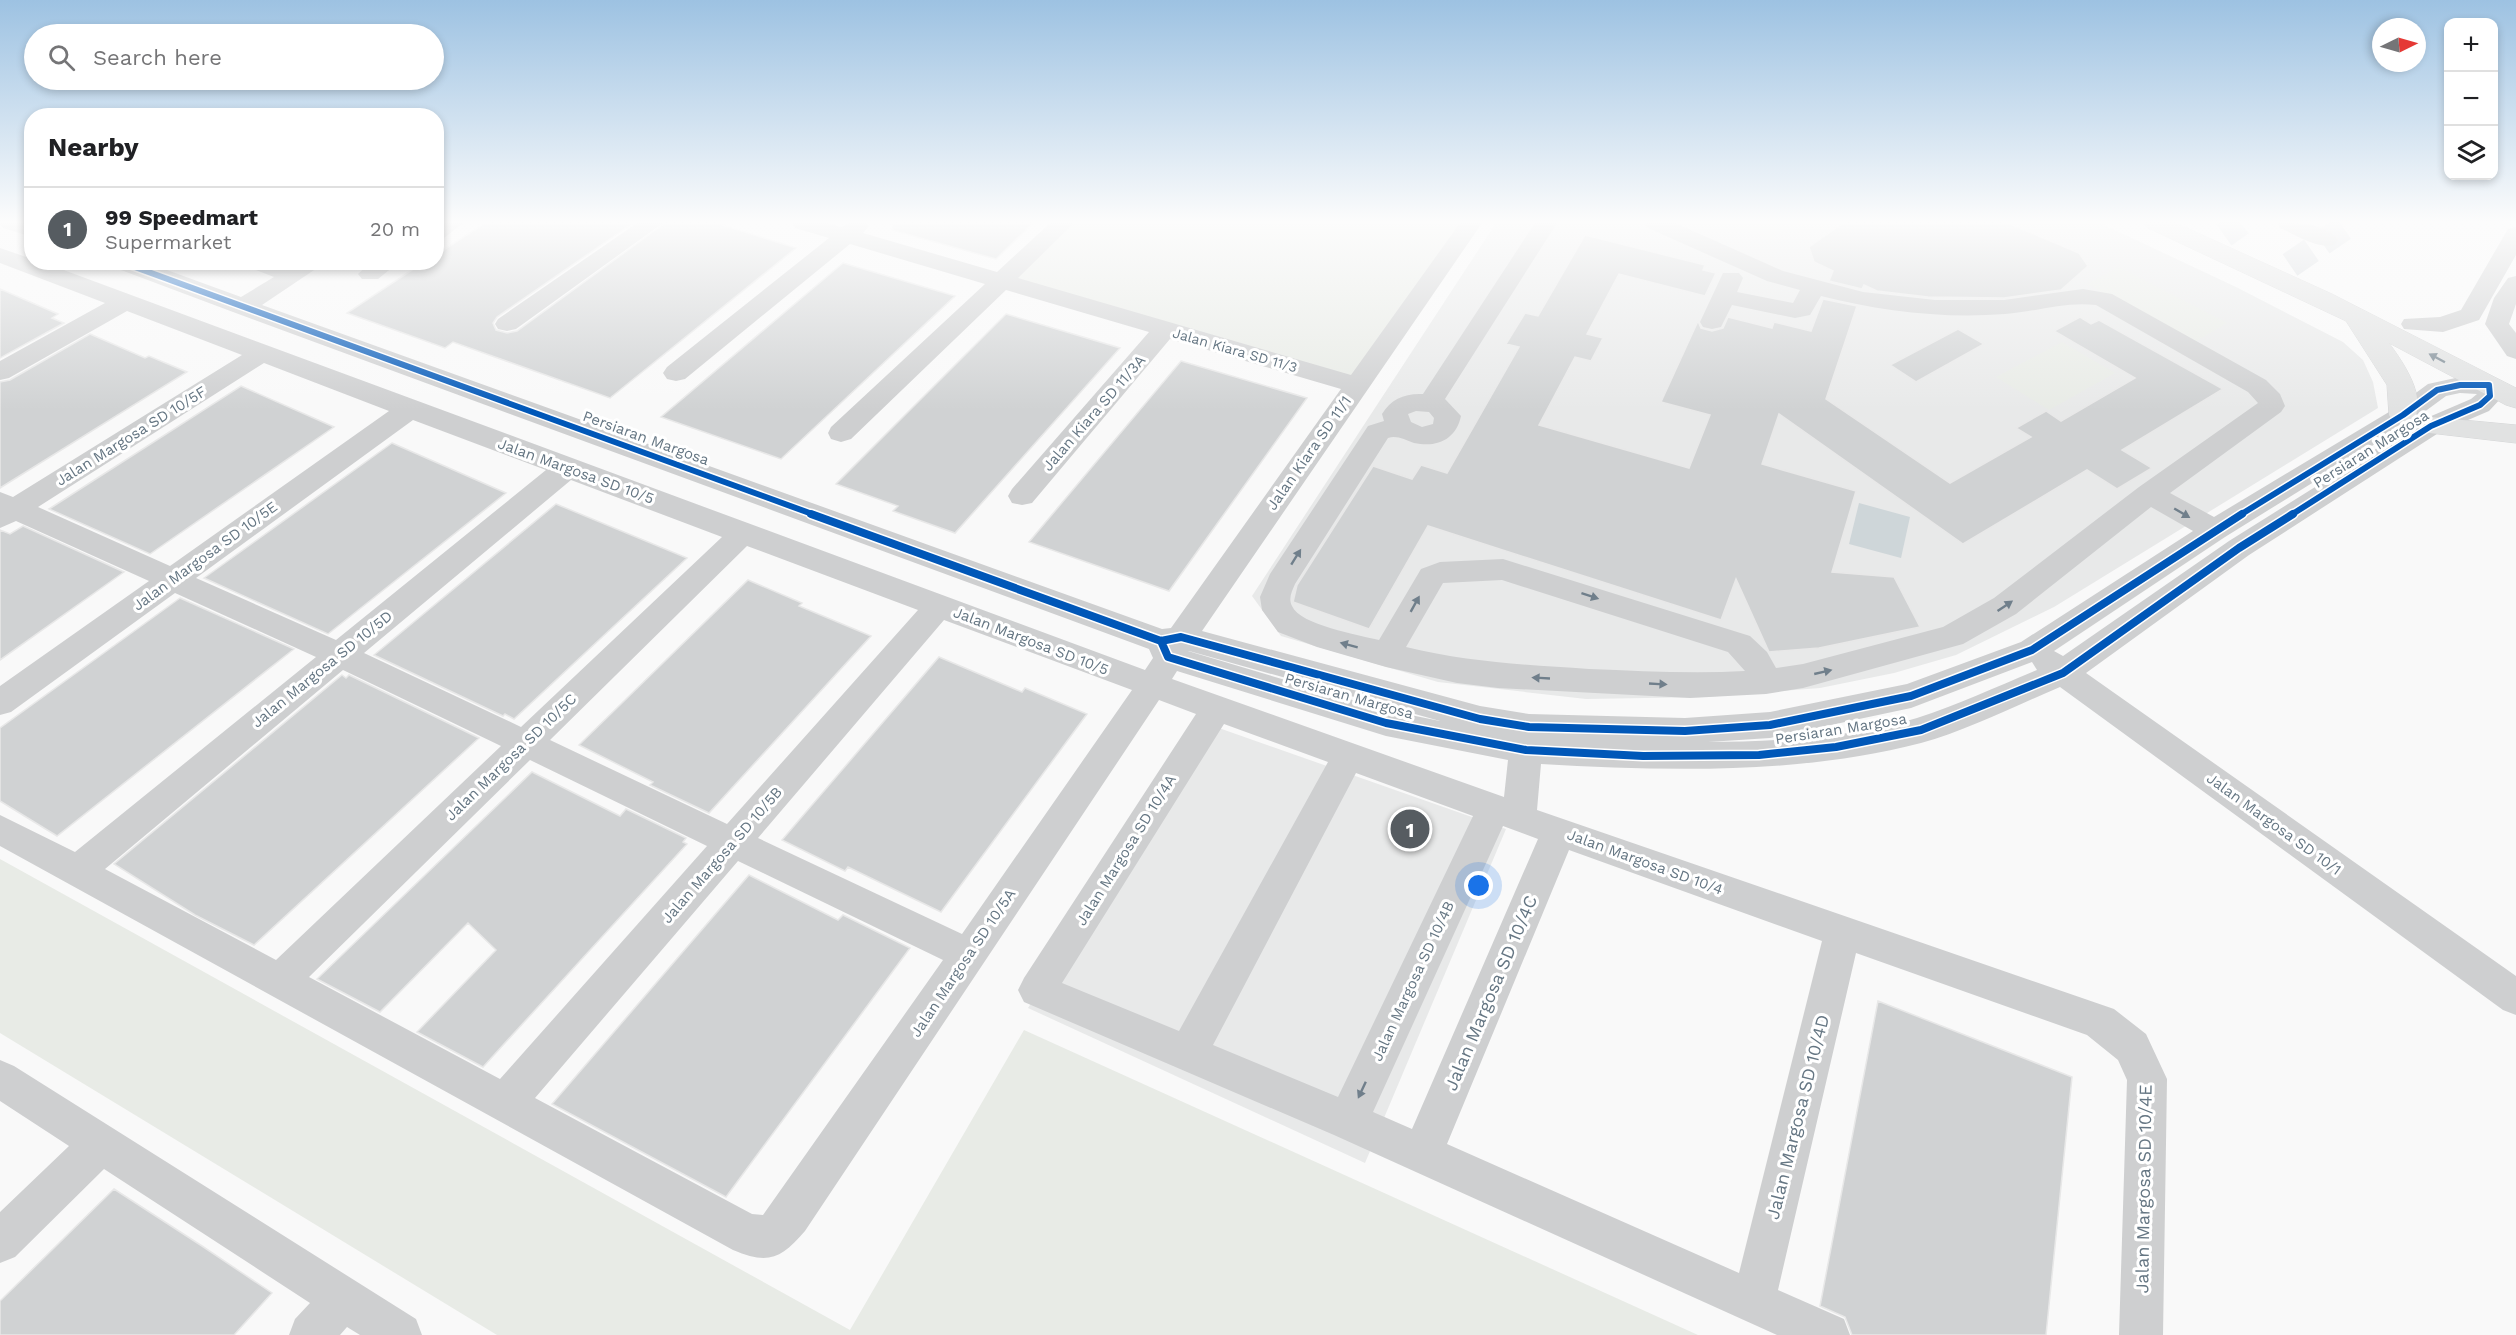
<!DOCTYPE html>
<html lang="en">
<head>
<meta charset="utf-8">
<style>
	body { margin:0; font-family:"Work Sans",sans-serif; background:#f6f6f6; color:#202124 }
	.controls { position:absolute; right:18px; top:18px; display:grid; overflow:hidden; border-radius:12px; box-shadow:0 3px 9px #0003 }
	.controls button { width:54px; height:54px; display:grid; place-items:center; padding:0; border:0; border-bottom:2px solid #e0e0e0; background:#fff; color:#202124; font:30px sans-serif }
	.compass { position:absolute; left:2372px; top:18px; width:54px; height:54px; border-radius:50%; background:#fff; box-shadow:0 3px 9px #0003; rotate:85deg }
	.you { position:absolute; left:1479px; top:886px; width:21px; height:21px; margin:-15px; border:4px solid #fff; border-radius:50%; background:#1a73e8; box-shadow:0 0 0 9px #1a73e833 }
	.badge { display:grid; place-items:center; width:39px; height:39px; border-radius:50%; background:#565c61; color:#fff; font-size:20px; font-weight:700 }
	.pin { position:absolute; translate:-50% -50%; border:3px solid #fff; box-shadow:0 2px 6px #0006 }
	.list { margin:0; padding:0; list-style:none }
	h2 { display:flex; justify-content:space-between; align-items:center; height:78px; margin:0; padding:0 24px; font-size:26px }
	h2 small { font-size:20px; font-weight:400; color:#757577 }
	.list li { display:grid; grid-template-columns:39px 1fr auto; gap:18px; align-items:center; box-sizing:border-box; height:84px; padding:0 24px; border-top:2px solid #e0e0e0 }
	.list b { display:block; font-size:22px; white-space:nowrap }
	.list p { margin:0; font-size:20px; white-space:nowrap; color:#757577 }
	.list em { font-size:20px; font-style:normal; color:#757577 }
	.icon { flex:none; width:33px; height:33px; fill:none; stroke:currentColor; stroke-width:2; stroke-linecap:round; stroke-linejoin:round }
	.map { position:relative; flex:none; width:2516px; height:1335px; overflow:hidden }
	.search { position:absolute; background:#fff; box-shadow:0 3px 9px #0003; left:24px; top:24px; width:420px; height:66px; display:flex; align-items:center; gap:15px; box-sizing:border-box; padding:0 21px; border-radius:33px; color:#757577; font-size:22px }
	.panel { position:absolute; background:#fff; box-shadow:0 3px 9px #0003; left:24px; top:108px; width:420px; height:162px; border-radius:24px }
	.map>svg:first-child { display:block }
	.built { fill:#e8e9e9 }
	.green { fill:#e8ebe6 }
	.water { fill:#ced6d9 }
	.building { fill:#d0d2d3; stroke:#e8e8e8; stroke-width:1.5 }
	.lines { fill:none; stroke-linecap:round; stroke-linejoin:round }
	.minor-tunnel { stroke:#d4d8dc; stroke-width:26; stroke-dasharray:26 13; stroke-linecap:butt }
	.major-casing { stroke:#d5d6d7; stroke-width:1 }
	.minor { fill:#cecfd0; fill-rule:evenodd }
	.major { fill:#e1e2e2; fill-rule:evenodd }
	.cycleway-far1-casing { stroke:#fff; stroke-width:9 }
	.cycleway-casing { stroke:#fff; stroke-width:11 }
	.cycleway-far1 { stroke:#0057b8; stroke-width:6 }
	.cycleway { stroke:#0057b8; stroke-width:8 }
	.oneway { fill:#7e8c96 }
	.oneway2 { fill:#707f8b }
	.labels { text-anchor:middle; stroke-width:6; stroke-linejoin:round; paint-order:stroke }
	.far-street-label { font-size:14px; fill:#657683; stroke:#fff }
	.street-label { font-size:15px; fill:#657683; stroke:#fff }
	.near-street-label { font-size:18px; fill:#657683; stroke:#fff }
</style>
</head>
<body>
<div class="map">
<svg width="2516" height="1335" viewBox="0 0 2516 1335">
	<rect width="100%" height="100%" fill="#f9f9f9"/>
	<path class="built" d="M1496 223H2100L2238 288 2343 342 2363 360 2373 382 2378 408 2054 607 1956 655 1894 673 1820 688 1706 697 1586 699 1438 682 1281 636 1252 596Z
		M1216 727 1506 829 1365 1163 1028 1008Z"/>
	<path class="green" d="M1071 223H1462L1352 379 1012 279Z
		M1729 223H1791L1770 240Z
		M2119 267 2227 323 2195 342 2087 284Z
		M2062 342 2115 373 2049 410 1996 377Z
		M0 859 850 1330 1024 1030 1698 1335H497L0 1033Z"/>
	<path class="water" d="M1859 503 1910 517 1901 558 1849 544Z"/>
	<path class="building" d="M485 223H633L497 317 493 323 496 330 507 333 517 331 665 223H716L796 248 610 398 453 342 445 348 347 313 424 262H436V255Z
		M893 223H1033L996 259 892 230Z
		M1843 223H2008L2079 253 2088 266 2061 290 2004 298 1928 297 1877 291 1864 285 1862 289 1829 281 1833 271 1814 262 1809 247Z
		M1585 235 1705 265 1703 270 1716 273 1705 296 1619 274 1587 334 1603 338 1591 361 1575 357 1539 425 1689 468 1710 415 1661 402 1698 321 1701 328 1712 331 1723 328 1728 317 1772 328 1774 322 1811 331 1823 299 1857 306 1826 399 1950 483 2031 437 2016 428 2046 411 2061 421 2135 378 2054 331 2080 317 2091 324 2099 320 2223 389 2122 450 2152 468 2117 489 2087 470 1963 544 1779 414 1762 464 1856 491 1832 572 1894 577 1920 627 1819 648 1769 652 1736 579 1721 620 1428 526 1369 629 1293 602 1297 585 1373 466 1412 479 1421 465 1447 473 1519 347 1506 344 1525 313 1538 316Z
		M843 263 955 296 781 459 661 417Z
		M0 289 58 314 52 318 64 323 0 358Z
		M1006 314 1120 348 955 533 893 511 898 506 836 484Z
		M1958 329 1984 344 1916 382 1890 365Z
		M90 334 145 358 149 356 187 372 0 488V382L10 380Z
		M1181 361 1307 398 1169 591 1029 542Z
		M241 386 334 427 150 554 49 509Z
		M392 443 506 493 328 634 204 578Z
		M556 504 687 558 514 719 505 714 503 716 374 655Z
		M23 526 124 572 0 660V530L10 534Z
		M748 580 802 603 799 606 871 636 709 813 650 785 653 782 579 745Z
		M180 598 294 649 57 836 0 801V728Z
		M939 657 1022 692 1025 688 1087 714 941 912 848 867 845 871 782 840Z
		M342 675 346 678 349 675 479 738 254 945 195 915 114 864Z
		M532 772 620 816 626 809 686 838 683 842 687 844 483 1067 417 1032 496 950 468 923 380 1012 317 979Z
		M749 875 838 920 843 915 910 948 726 1197 552 1104Z
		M1878 1001 2072 1077 2046 1335H1852L1845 1317 1820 1306Z
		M114 1189 202 1246 272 1293 234 1335H0V1301Z"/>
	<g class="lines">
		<path class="minor-tunnel" d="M2224 235 2241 223
			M2290 265 2351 223"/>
		<defs>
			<path id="major" d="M2144 223H2176L2332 294 2516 388V408L2506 405 2389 343C2403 362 2428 398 2413 421L2403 424 2393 421 2389 415 2387 385 2346 321 2148 228Z
				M2431 417 2516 425V443L2421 432 2417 426 2421 420Z"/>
		</defs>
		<use href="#major" class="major-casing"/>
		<path class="minor" d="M0 223H32V237L3 228Z
			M436 223H463L444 238 436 240Z
			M637 223H663L516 329 507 331 498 329 495 324 498 319Z
			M792 223H827L842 227 848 223H867L869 226 863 233 997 272 1050 223H1074L1018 278 1351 375 1460 223H1482L1202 631 1480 706 1529 714 1685 718 1770 712 1907 684 2021 642 2193 531 2151 507 2016 614 1963 644 1803 688 1766 694 1690 698 1498 688 1457 683 1386 667 1317 647 1278 632 1262 610 1260 597 1270 574 1368 426 1384 421 1382 414C1391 399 1405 393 1423 394L1535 223H1557L1445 399 1461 416C1456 439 1438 448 1414 443 1405 440 1397 435 1388 438L1295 584C1292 591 1288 598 1292 606 1300 625 1359 635 1379 640L1421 569 1440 562 1503 559 1750 636 1767 652 1776 668 1803 664 1943 627 1994 598 2139 487 2258 403 2248 392 2096 305C2066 301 2035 312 2005 314 1943 319 1880 311 1821 296L1810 315 1795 318 1732 305 1721 327 1712 329 1703 327 1700 322 1723 273H1739L1743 278 1737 292 1793 303 1800 290 1767 281 1648 228 1645 223H1675L1783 271 1863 292 1935 300H2004L2083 289 2112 294 2266 380 2280 394 2285 406 2281 412 2170 493 2214 517 2394 409 2428 384 2460 377 2498 379 2503 396 2489 411 2440 432 2249 555 2086 673 2516 976V1015L2503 1010 2060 687C2017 705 1966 731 1921 743 1796 775 1668 771 1541 764L1537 810 2114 1009 2146 1034 2167 1079 2163 1335H2119L2127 1080 2118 1060 2087 1035 1856 953 1778 1290 1844 1319 1850 1335H1777L1334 1135 1024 1002 1018 990 1024 978 1196 714 1159 700 805 1231C781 1259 768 1265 733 1250L0 846V815L75 852 316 657 175 593 11 712 0 715V686L149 581 16 521 0 528V492L13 497 242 355 127 311 9 378 0 380V361L105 303 0 263V248L32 259V262H42L1145 670 1153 658 1149 649 233 312 113 267 110 262H145L241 297 274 277 248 267 245 262H279L291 267 298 262H326L262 305 1162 629 1171 628 1341 389 1170 339 1032 503 1022 505 1012 503 1008 496 1012 489 1149 332 1006 290 851 439 841 442 831 439 828 433 831 427 985 284 850 244 685 379 676 381 667 379 663 373 667 367 829 238 795 228ZM264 363 389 411 170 566 38 507ZM2460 393 2477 394 2471 399 2422 420 2229 541 2063 656 2054 651 2225 537 2412 421 2446 396ZM1416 411 1429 412 1434 418 1433 424 1422 427 1411 422 1408 414ZM413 420 546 470 336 640 196 578ZM571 480 722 537 521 727 364 653ZM747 546 918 610 727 824 550 740ZM1502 580 1728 652 1745 671C1693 674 1641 671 1589 669 1525 665 1468 662 1406 647L1443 583ZM944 620 1132 690 962 934 758 838ZM1188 651H1189L1440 721 1386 710ZM2032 662 2037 670C1998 686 1958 705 1917 718 1854 737 1774 742 1708 742L1770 738 1911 708ZM343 670 501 746 276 960 105 869ZM1177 671 1386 736 1508 760 1504 797 1172 679ZM1224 724 1328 762 1179 1031 1062 983ZM530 760 707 846 500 1079 309 977ZM1356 773 1473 816 1338 1097 1213 1045ZM1503 826 1538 839 1412 1129 1373 1112ZM1569 850 1822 941 1739 1273 1447 1144ZM738 861 943 960 763 1215 752 1214 535 1098Z
			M2277 223C2296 223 2325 222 2338 240L2334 245C2316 249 2296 235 2280 228Z
			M2516 227V255L2479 320 2443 332 2404 329 2401 324 2404 319 2440 317 2461 310 2505 234 2508 229Z
			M371 262H399L378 279H362L358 274Z
			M2516 276V304L2509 324 2516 333V359L2507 356 2485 324 2494 298 2508 278Z
			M0 1060 14 1066 416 1319 422 1335H360L347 1327 340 1335H289L295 1319 310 1303 104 1169 15 1257 0 1263V1212L69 1146 0 1101Z"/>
		<use href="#major" class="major"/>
		<defs>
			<path id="cycleway-far1" d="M121 262 815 515
				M2240 515 2403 415 2437 390 2460 385H2489L2490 396 2480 405 2431 426 2291 515"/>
			<path id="cycleway" d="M811 514 1161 641
				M1161 641 1168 657 1386 723 1526 750 1643 756 1759 755 1836 747 1921 730 2063 673 2239 548 2293 514
				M1161 641 1181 637 1480 719 1529 727 1685 731 1770 725 1911 696 2032 650 2242 514"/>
		</defs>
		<use href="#cycleway-far1" class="cycleway-far1-casing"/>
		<use href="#cycleway" class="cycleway-casing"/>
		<use href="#cycleway-far1" class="cycleway-far1"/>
		<use href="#cycleway" class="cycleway"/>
	</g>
	<defs><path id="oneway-solid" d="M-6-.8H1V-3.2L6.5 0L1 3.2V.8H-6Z" transform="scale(1.5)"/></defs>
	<use class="oneway" href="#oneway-solid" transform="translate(2437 358) rotate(-152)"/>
	<g class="oneway2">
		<use href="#oneway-solid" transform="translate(2182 513) rotate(30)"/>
		<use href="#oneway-solid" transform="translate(1296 557) rotate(-58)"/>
		<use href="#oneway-solid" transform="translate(1590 596) rotate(18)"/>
		<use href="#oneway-solid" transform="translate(1415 604) rotate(-61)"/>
		<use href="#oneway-solid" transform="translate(2005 606) rotate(-34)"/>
		<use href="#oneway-solid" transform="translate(1349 645) rotate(-165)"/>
		<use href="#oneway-solid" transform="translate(1823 672) rotate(-13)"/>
		<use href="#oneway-solid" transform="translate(1541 678) rotate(-177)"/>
		<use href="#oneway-solid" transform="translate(1658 684) rotate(3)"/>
		<use href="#oneway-solid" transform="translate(1362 1090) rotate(115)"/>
	</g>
	<linearGradient id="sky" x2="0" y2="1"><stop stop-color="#9dc2e2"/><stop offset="0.54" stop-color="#fcfcfc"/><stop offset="1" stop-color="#fcfcfc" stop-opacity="0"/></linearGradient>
	<rect width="2516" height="410" fill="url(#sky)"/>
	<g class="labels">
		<g class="far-street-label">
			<text transform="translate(1235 350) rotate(16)" y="5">Jalan Kiara SD 11/3</text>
		</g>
		<g class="street-label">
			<text transform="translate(1094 413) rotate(-49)" y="5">Jalan Kiara SD 11/3A</text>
			<text transform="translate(131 436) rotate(-32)" y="5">Jalan Margosa SD 10/5F</text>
			<text transform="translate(646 438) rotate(20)" y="5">Persiaran Margosa</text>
			<text transform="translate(2371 449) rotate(-32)" y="5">Persiaran Margosa</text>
			<text transform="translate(1309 453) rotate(-55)" y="5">Jalan Kiara SD 11/1</text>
			<text transform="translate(576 471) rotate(20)" y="5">Jalan Margosa SD 10/5</text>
			<text transform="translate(205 556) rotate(-36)" y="5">Jalan Margosa SD 10/5E</text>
			<text transform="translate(1031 641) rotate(21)" y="5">Jalan Margosa SD 10/5</text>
			<text transform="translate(322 669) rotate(-39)" y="5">Jalan Margosa SD 10/5D</text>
			<text transform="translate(1349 696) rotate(16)" y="5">Persiaran Margosa</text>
			<text transform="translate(1841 729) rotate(-9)" y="5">Persiaran Margosa</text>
			<text transform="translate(511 757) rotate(-44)" y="5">Jalan Margosa SD 10/5C</text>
			<text transform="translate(2274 824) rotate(36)" y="5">Jalan Margosa SD 10/1</text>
			<text transform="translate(1126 850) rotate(-58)" y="5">Jalan Margosa SD 10/4A</text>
			<text transform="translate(722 855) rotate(-49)" y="5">Jalan Margosa SD 10/5B</text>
			<text transform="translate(1645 862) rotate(20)" y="5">Jalan Margosa SD 10/4</text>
			<text transform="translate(963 963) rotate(-56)" y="5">Jalan Margosa SD 10/5A</text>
			<text transform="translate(1413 981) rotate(-65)" y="5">Jalan Margosa SD 10/4B</text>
		</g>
		<g class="near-street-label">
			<text transform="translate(1491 993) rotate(-67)" y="6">Jalan Margosa SD 10/4C</text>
			<text transform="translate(1798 1117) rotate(-76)" y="6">Jalan Margosa SD 10/4D</text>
			<text transform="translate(2144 1189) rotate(-89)" y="6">Jalan Margosa SD 10/4E</text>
		</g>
	</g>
</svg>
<div class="controls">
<button>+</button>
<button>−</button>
<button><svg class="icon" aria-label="layers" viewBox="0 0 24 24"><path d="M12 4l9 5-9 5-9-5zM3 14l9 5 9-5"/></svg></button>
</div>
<svg class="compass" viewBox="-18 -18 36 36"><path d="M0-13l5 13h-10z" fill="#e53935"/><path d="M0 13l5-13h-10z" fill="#757577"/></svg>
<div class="you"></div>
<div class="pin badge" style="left:1410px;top:829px">1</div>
<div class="search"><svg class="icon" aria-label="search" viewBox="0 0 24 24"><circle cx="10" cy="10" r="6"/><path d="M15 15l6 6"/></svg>Search here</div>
<section class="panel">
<h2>Nearby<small></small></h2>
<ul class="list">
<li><span class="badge">1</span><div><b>99 Speedmart</b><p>Supermarket</p></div><em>20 m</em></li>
</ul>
</section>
</div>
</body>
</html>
